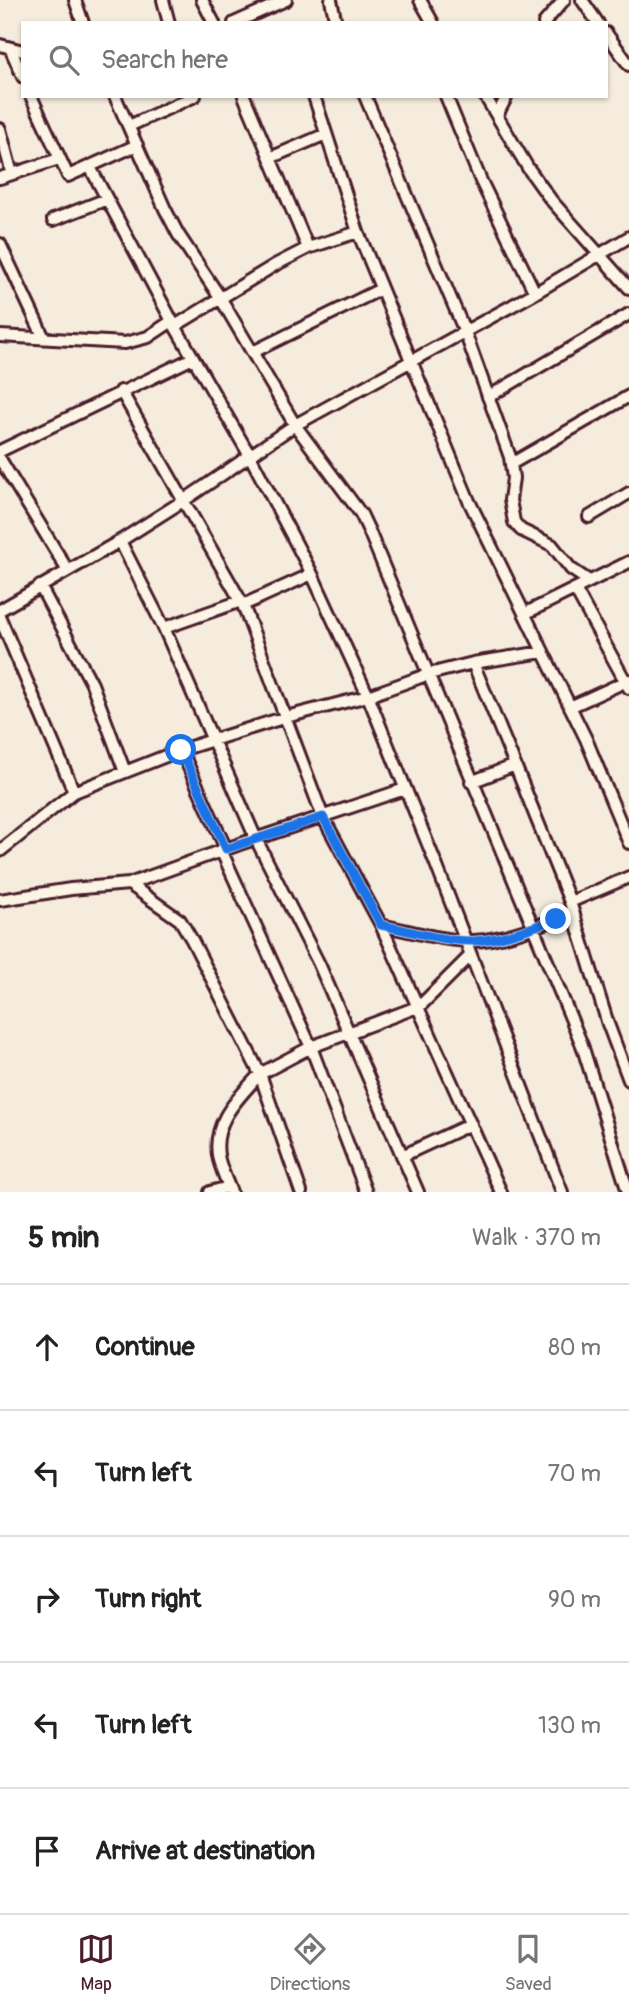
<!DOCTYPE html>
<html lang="en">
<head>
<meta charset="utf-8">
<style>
	body { margin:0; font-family:Pangolin,sans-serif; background:#f2f2f2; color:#222 }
	.stop { position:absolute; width:21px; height:21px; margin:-16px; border:5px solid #1a73e8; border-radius:50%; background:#fff }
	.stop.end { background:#1a73e8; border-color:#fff; box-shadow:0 2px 7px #0008 }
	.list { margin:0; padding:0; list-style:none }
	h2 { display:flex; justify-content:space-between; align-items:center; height:91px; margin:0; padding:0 28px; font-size:30px }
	h2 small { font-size:23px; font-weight:400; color:#767676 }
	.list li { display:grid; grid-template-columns:46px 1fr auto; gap:21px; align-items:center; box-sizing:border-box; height:126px; padding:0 28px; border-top:2px solid #e0e0e0 }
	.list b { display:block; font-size:26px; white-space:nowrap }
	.list em { font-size:23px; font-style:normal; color:#767676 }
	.icon { flex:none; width:38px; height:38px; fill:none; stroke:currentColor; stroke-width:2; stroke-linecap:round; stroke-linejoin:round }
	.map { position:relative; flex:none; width:629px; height:1192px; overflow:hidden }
	.search { position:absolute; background:#fff; box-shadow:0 2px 5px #0004; left:21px; right:21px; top:21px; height:77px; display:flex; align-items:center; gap:18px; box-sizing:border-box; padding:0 24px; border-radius:0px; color:#767676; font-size:26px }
	.sheet { height:721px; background:#fff }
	nav { display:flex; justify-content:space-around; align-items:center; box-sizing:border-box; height:98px; border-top:2px solid #e0e0e0; background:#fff; font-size:19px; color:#767676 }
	nav a { display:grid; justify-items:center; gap:4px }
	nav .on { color:#4a1f2b }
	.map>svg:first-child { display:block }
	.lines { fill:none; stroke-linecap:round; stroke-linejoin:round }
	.minor-casing { stroke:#4a1f2b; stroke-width:16 }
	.minor { stroke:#fcf5e5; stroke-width:10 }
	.route { stroke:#1a73e8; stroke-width:9 }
</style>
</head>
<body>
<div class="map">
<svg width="629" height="1192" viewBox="0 0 629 1192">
	<rect width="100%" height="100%" fill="#f5ecde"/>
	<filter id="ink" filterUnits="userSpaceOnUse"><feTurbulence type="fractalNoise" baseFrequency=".0143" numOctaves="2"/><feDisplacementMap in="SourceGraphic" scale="14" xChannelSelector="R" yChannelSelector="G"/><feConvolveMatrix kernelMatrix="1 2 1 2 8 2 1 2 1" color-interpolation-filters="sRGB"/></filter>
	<g filter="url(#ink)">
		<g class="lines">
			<defs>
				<path id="minor" d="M75 0 83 23
					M163 0 169 23
					M202 0 214 23
					M331 0 336 23
					M420 0 433 23
					M582 0 598 23
					M234 23 286 0
					M544 23 564 0
					M606 33 629 65
					M0 45 23 51
					M11 50 23 77
					M31 96 68 176 137 145
					M115 96 165 209 178 234 221 299 295 425 361 514 369 531 582 1045 628 1192
					M244 96 308 248
					M314 96 358 232 469 501 586 739 629 843
					M365 96 465 332 510 457 513 478 510 500 514 522 521 530 552 545 571 569 589 581
					M446 96 481 181 535 293
					M485 96 528 168 551 200 629 288
					M497 115 507 96
					M129 126 195 96
					M0 129 12 174
					M270 158 326 134
					M90 167 172 321 250 456 312 574 368 696 436 864 562 1192
					M0 178 59 159
					M53 220 107 199
					M0 244 44 338
					M175 326 275 265 308 248 358 232
					M0 336 125 343 148 337 172 321
					M253 352 381 289
					M121 391 243 605 323 817 381 925 501 1192
					M488 397 629 314
					M0 451 193 358
					M0 459 68 571
					M511 464 629 396
					M589 517 629 493
					M120 541 164 628 256 839 319 964 418 1192
					M40 586 92 684 125 772
					M575 589 629 688
					M243 605 312 574
					M0 610 120 541 183 501 295 425 535 293 629 237
					M526 613 629 562
					M0 618 74 792 181 750 286 717 368 696 429 674 473 663 543 652
					M164 628 241 601
					M570 707 629 680
					M181 750 226 849
					M515 765 570 902 608 1024 629 1080
					M471 782 515 765 473 663
					M221 850 311 1047 366 1192
					M0 851 74 792
					M129 884 240 844 405 789
					M0 900 71 889 129 884 180 920 192 940 260 1074 311 1047 420 1006 470 956
					M570 902 629 877
					M381 925C411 931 442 941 473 941 504 940 544 924 573 912
					M402 1156 471 1124
					M210 1192 229 1187
					M231 1192C227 1182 222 1171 219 1160 210 1124 238 1098 260 1074L301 1192"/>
			</defs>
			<use href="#minor" class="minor-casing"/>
			<use href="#minor" class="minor"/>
		</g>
	</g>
	<g class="lines" filter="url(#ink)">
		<path class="route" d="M181 750 226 849 323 817 381 925C411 931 442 941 472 941 501 940 530 928 556 919"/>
	</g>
</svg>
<div class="stop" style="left:181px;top:750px"></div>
<div class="stop end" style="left:556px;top:919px"></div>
<div class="search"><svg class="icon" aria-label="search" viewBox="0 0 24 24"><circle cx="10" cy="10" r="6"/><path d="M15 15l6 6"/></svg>Search here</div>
</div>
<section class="sheet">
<h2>5 min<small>Walk · 370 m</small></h2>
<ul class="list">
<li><svg class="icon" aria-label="ahead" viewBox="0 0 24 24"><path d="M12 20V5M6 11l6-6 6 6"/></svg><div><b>Continue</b></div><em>80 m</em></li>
<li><svg class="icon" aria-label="left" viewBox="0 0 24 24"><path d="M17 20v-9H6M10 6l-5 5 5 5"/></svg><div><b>Turn left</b></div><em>70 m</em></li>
<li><svg class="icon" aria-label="right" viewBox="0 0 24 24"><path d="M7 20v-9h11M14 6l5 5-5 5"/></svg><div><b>Turn right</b></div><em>90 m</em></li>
<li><svg class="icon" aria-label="left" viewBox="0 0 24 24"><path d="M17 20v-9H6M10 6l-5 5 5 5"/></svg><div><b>Turn left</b></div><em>130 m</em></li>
<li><svg class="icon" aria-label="arrive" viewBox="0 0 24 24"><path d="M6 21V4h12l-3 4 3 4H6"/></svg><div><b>Arrive at destination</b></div></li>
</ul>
</section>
<nav>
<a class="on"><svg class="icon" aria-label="map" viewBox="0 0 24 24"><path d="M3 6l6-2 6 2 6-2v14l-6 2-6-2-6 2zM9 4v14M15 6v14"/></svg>Map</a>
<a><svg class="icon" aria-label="directions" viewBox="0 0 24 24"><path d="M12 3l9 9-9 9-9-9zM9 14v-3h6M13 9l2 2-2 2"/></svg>Directions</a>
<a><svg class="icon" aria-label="saved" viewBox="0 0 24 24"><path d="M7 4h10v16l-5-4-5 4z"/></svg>Saved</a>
</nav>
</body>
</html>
